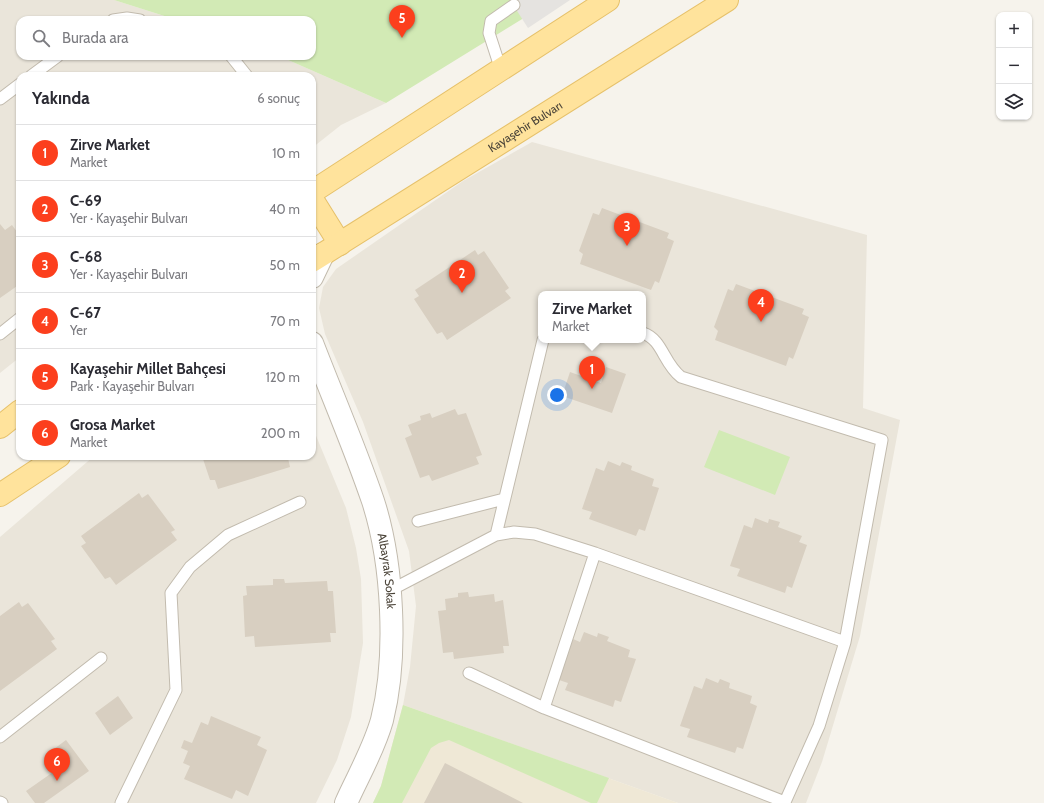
<!DOCTYPE html>
<html lang="tr">
<head>
<meta charset="utf-8">
<style>
	body { margin:0; font-family:Cabin,sans-serif; background:#f7f7f7; color:#2b2b33 }
	.controls { position:absolute; right:12px; top:12px; display:grid; overflow:hidden; border-radius:8px; box-shadow:0 1px 3px #0004 }
	.controls button { width:36px; height:36px; display:grid; place-items:center; padding:0; border:0; border-bottom:1px solid #e1e1e2; background:#fff; color:#2b2b33; font:20px sans-serif }
	.you { position:absolute; left:557px; top:395px; width:14px; height:14px; margin:-10px; border:3px solid #fff; border-radius:50%; background:#1a73e8; box-shadow:0 0 0 6px #1a73e833 }
	.badge { display:grid; place-items:center; width:26px; height:26px; border-radius:50%; background:#fc3f1d; color:#fff; font-size:13px; font-weight:700 }
	.pin { position:absolute; translate:-50% -33px; filter:drop-shadow(0 1px 2px #0008) }
	.pin::after { content:''; position:absolute; top:21px; width:14px; height:12px; background:inherit; clip-path:polygon(0 0,100% 0,50% 100%) }
	.popup { position:absolute; left:538px; top:291px; width:108px; height:52px; box-sizing:border-box; display:grid; place-content:center; border-radius:8px; background:#fff; filter:drop-shadow(0 1px 3px #0005); font-size:13px; white-space:nowrap; color:#7c7c81 }
	.popup b { font-size:15px; color:#2b2b33 }
	.popup::after { content:''; position:absolute; left:50%; top:100%; margin-left:-8px; border:8px solid transparent; border-top-color:#fff }
	.list { margin:0; padding:0; list-style:none }
	h2 { display:flex; justify-content:space-between; align-items:center; height:52px; margin:0; padding:0 16px; font-size:17px }
	h2 small { font-size:13px; font-weight:400; color:#7c7c81 }
	.list li { display:grid; grid-template-columns:26px 1fr auto; gap:12px; align-items:center; box-sizing:border-box; height:56px; padding:0 16px; border-top:1px solid #e1e1e2 }
	.list b { display:block; font-size:15px; white-space:nowrap }
	.list p { margin:0; font-size:13px; white-space:nowrap; color:#7c7c81 }
	.list em { font-size:13px; font-style:normal; color:#7c7c81 }
	.icon { flex:none; width:22px; height:22px; fill:none; stroke:currentColor; stroke-width:2; stroke-linecap:round; stroke-linejoin:round }
	.map { position:relative; flex:none; width:1044px; height:803px; overflow:hidden }
	.search { position:absolute; background:#fff; box-shadow:0 1px 3px #0004; left:16px; top:16px; width:300px; height:44px; display:flex; align-items:center; gap:10px; box-sizing:border-box; padding:0 14px; border-radius:12px; color:#7c7c81; font-size:15px }
	.panel { position:absolute; background:#fff; box-shadow:0 1px 3px #0004; left:16px; top:72px; width:300px; height:388px; border-radius:12px }
	.map>svg:first-child { display:block }
	.residential { fill:#eae5da; fill-rule:evenodd }
	.education { fill:#efe8d6 }
	.green { fill:#d2eab5 }
	.parking { fill:#e5e3e0 }
	.building { fill:#d8cfc1 }
	.lines { fill:none; stroke-linecap:round; stroke-linejoin:round }
	.service-casing { stroke:#c2bbae; stroke-width:13 }
	.tertiary-casing { stroke:#c2bbae; stroke-width:24 }
	.primary-casing { stroke:#e6c16a; stroke-width:24 }
	.service { stroke:#fff; stroke-width:11 }
	.tertiary { stroke:#fff; stroke-width:22 }
	.primary { stroke:#ffe39c; stroke-width:22 }
	.labels { text-anchor:middle; stroke-width:3.5; stroke-linejoin:round; paint-order:stroke }
	.street-label { font-size:12px; fill:#4b4439; stroke:#fff }
</style>
</head>
<body>
<div class="map">
<svg width="1044" height="803" viewBox="0 0 1044 803">
	<rect width="100%" height="100%" fill="#f6f3ec"/>
	<path class="residential" d="M0 0H114L177 20H20V56H279L386 103 341 125 312 148V76H20V357L0 373Z
		M532 142 867 235 863 408 900 420 860 636 822 762 806 803H678L403 705 410 667 416 606 409 551 363 422 325 334 319 308 323 287 336 269 463 181ZM541 294H643V340H541Z
		M312 426 346 508 356 548 361 579 363 643 351 717 337 760 316 803H0V537L94 456H312Z"/>
	<path class="education" d="M403 705 678 803H373L381 786Z"/>
	<path class="green" d="M114 0H553L386 103 279 56H312V20H177Z
		M719 430 790 457 775 495 704 467Z
		M403 705 609 778 597 803H591L449 740 439 743 431 748 402 803H373L381 786Z"/>
	<path class="parking" d="M510 0H570L528 28Z"/>
	<path class="building" d="M602 208 669 233 667 238 674 241 659 283 655 281 651 290 580 264 583 254 579 251 593 213 599 215Z
		M0 224 5 230 12 225 20 236V284L0 298Z
		M475 250 478 255 484 251 509 288 505 291 511 298 447 340 442 332 437 334 414 299 419 296 415 290Z
		M736 284 804 309 802 314 809 317 793 359 789 357 786 366 715 340 718 331 714 327 728 289 733 291Z
		M606 367 626 374 612 413 562 396 570 372 601 383Z
		M455 409 458 415 466 413 482 455 476 457 479 464 432 481 429 475 420 478 405 438 412 435 408 425 421 420 420 416 430 413 432 418Z
		M202 456H294L288 458 290 467 218 489 215 480H210Z
		M608 461 620 466 622 462 632 466 631 470 654 479 652 486 659 488 645 531 639 529 636 536 589 519 592 512 582 509 596 468 604 471Z
		M139 493 142 498 148 494 175 530 171 532 177 540 116 585 110 577 105 579 81 546 86 543 81 536Z
		M755 518 768 523 769 519 780 522 778 527 802 536 799 542 807 545 792 588 787 586 785 593 737 576 740 569 730 566 744 525 752 528Z
		M273 579H284L285 583 327 581 328 591H333L336 633H330L331 642 255 647 254 636 245 637 243 596 247 595 246 586 273 585Z
		M468 592 469 597 494 594 495 602 503 600 509 646H503L504 653 454 659 453 652 443 653 438 611 446 610 445 599 458 597V593Z
		M19 602 22 607 28 603 55 639 51 641 57 649 0 691V616Z
		M584 632 597 637 598 633 609 637 607 641 630 650 628 657 636 659 621 702 615 700 613 707 565 690 568 683 559 680 573 639 580 642Z
		M706 678 718 683 720 679 730 683 729 688 752 696 750 703 757 706 743 749 737 747 735 753 687 737 690 729 680 726 694 686 702 689Z
		M118 696 133 718 110 735 95 713Z
		M211 716 261 737 257 745 267 750 248 796 236 790 232 799 184 779 190 766 183 763 188 751 181 748 184 740 192 743 201 722 208 725Z
		M66 740 89 771 44 803H35L26 791 56 770 46 755Z
		M445 763 523 803H424Z"/>
	<g class="lines">
		<defs>
			<path id="service" d="M113 20 127 18 140 20
				M231 56 247 76
				M501 70 489 33 491 21 514 5
				M31 76 58 56
				M0 99 20 84
				M0 334 20 318
				M418 521 504 499
				M496 535 543 340
				M389 591 496 535 514 532 535 534 595 553 845 642
				M469 673 544 708 785 802 819 726 845 642 882 440 681 377C663 363 663 340 643 333
				M544 708 595 553
				M0 737 101 658
				M0 802 2 803
				M121 803 176 690 171 593 190 567 228 535 300 502"/>
			<g id="tertiary">
				<path d="M312 277 323 254"/>
				<path id="s1" d="M312 343C332 395 355 448 373 501 393 563 398 656 382 720 374 749 358 776 346 803"/>
			</g>
			<g id="primary">
				<path d="M312 192 608 0"/>
				<path d="M312 199 340 244"/>
				<path id="s2" d="M312 261 727 0"/>
				<path d="M0 427 20 411"/>
				<path d="M0 495 59 456"/>
			</g>
		</defs>
		<use href="#service" class="service-casing"/>
		<use href="#tertiary" class="tertiary-casing"/>
		<use href="#primary" class="primary-casing"/>
		<use href="#service" class="service"/>
		<use href="#tertiary" class="tertiary"/>
		<use href="#primary" class="primary"/>
	</g>
	<g class="labels">
		<g class="street-label">
			<text dy="4" stroke="none"><textPath href="#s2" startOffset="252">Kayaşehir Bulvarı</textPath></text>
			<text dy="4" stroke="none"><textPath href="#s1" startOffset="241">Albayrak Sokak</textPath></text>
		</g>
	</g>
</svg>
<div class="controls">
<button>+</button>
<button>−</button>
<button><svg class="icon" aria-label="layers" viewBox="0 0 24 24"><path d="M12 4l9 5-9 5-9-5zM3 14l9 5 9-5"/></svg></button>
</div>
<div class="you"></div>
<div class="pin badge" style="left:592px;top:389px">1</div>
<div class="popup"><b>Zirve Market</b>Market</div>
<div class="pin badge" style="left:462px;top:293px">2</div>
<div class="pin badge" style="left:627px;top:246px">3</div>
<div class="pin badge" style="left:761px;top:322px">4</div>
<div class="pin badge" style="left:402px;top:38px">5</div>
<div class="pin badge" style="left:57px;top:781px">6</div>
<div class="search"><svg class="icon" aria-label="search" viewBox="0 0 24 24"><circle cx="10" cy="10" r="6"/><path d="M15 15l6 6"/></svg>Burada ara</div>
<section class="panel">
<h2>Yakında<small>6 sonuç</small></h2>
<ul class="list">
<li><span class="badge">1</span><div><b>Zirve Market</b><p>Market</p></div><em>10 m</em></li>
<li><span class="badge">2</span><div><b>C-69</b><p>Yer · Kayaşehir Bulvarı</p></div><em>40 m</em></li>
<li><span class="badge">3</span><div><b>C-68</b><p>Yer · Kayaşehir Bulvarı</p></div><em>50 m</em></li>
<li><span class="badge">4</span><div><b>C-67</b><p>Yer</p></div><em>70 m</em></li>
<li><span class="badge">5</span><div><b>Kayaşehir Millet Bahçesi</b><p>Park · Kayaşehir Bulvarı</p></div><em>120 m</em></li>
<li><span class="badge">6</span><div><b>Grosa Market</b><p>Market</p></div><em>200 m</em></li>
</ul>
</section>
</div>
</body>
</html>
